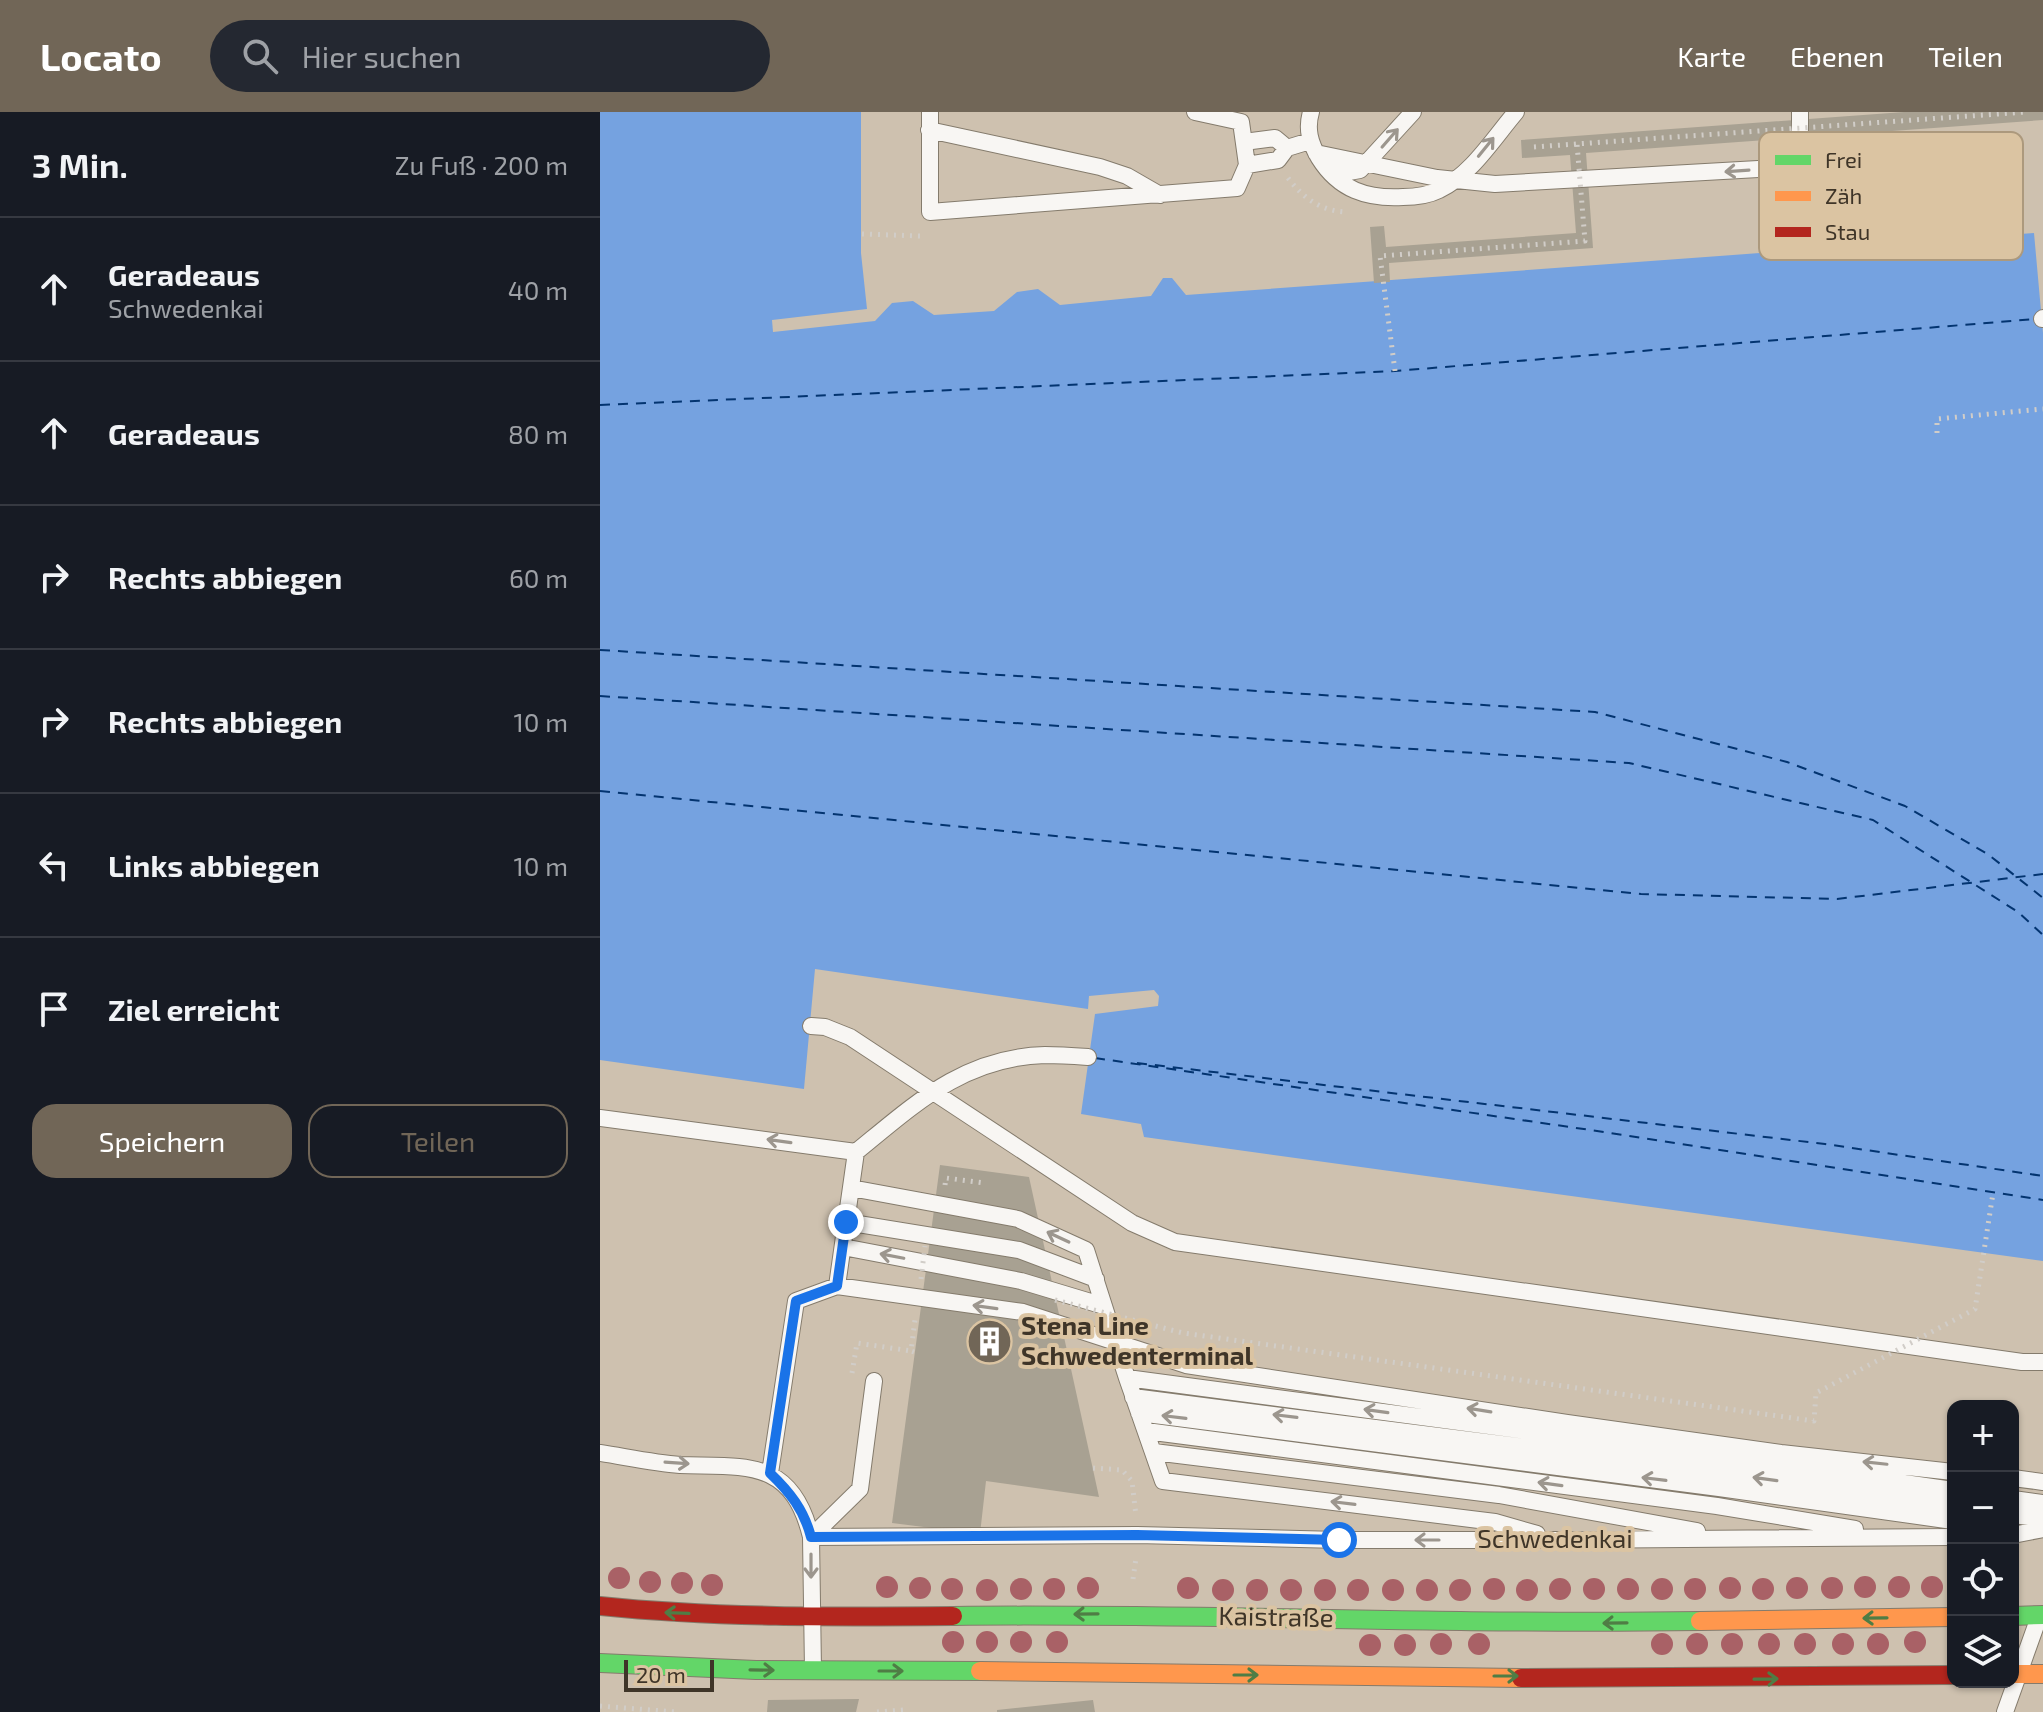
<!DOCTYPE html>
<html lang="de">
<head>
<meta charset="utf-8">
<style>
	body { margin:0; font-family:"Exo 2",sans-serif; background:#242831; color:#f1f3f6 }
	.controls { position:absolute; right:24px; bottom:24px; display:grid; overflow:hidden; border-radius:16px; box-shadow:0 2px 6px #0004 }
	.controls button { width:72px; height:72px; display:grid; place-items:center; padding:0; border:0; border-bottom:2px solid #363941; background:#171b24; color:#f1f3f6; font:40px sans-serif }
	.scale { position:absolute; left:24px; bottom:20px; width:90px; box-sizing:border-box; padding-left:8px; border:4px solid #3f3528; border-top:0; font-size:22px; line-height:28px; white-space:nowrap; color:#3f3528; -webkit-text-stroke:6px #dbc4a2; paint-order:stroke }
	.stop { position:absolute; width:24px; height:24px; margin:-18px; border:6px solid #1a73e8; border-radius:50%; background:#fff }
	.stop.end { background:#1a73e8; border-color:#fff; box-shadow:0 2px 8px #0008 }
	.list { margin:0; padding:0; list-style:none }
	h2 { display:flex; justify-content:space-between; align-items:center; height:104px; margin:0; padding:0 32px; font-size:34px }
	h2 small { font-size:26px; font-weight:400; color:#9ea1a6 }
	.list li { display:grid; grid-template-columns:52px 1fr auto; gap:24px; align-items:center; box-sizing:border-box; height:144px; padding:0 32px; border-top:2px solid #363941 }
	.list b { display:block; font-size:30px; white-space:nowrap }
	.list p { margin:0; font-size:26px; white-space:nowrap; color:#9ea1a6 }
	.list em { font-size:26px; font-style:normal; color:#9ea1a6 }
	.actions { display:flex; gap:16px; padding:24px 32px }
	.actions a { flex:1; padding:18px 0; border:2px solid #716657; border-radius:24px; text-align:center; font-size:28px; color:#716657 }
	.actions .main { background:#716657; color:#fff }
	.icon { flex:none; width:44px; height:44px; fill:none; stroke:currentColor; stroke-width:2; stroke-linecap:round; stroke-linejoin:round }
	.map { position:relative; flex:none; width:1443px; height:1600px; overflow:hidden }
	header { display:flex; align-items:center; gap:48px; box-sizing:border-box; height:112px; padding:0 40px; background:#716657; color:#fff }
	header strong { font-size:38px }
	nav { display:flex; gap:44px; margin-inline-start:auto; font-size:28px }
	.search { width:560px; height:72px; background:#242831; display:flex; align-items:center; gap:20px; box-sizing:border-box; padding:0 28px; border-radius:44px; color:#9ea1a6; font-size:30px }
	main { display:flex }
	aside { flex:1; background:#171b24 }
	.map>svg:first-child { display:block }
	.water { fill:#75a2e0 }
	.lines { fill:none; stroke-linecap:round; stroke-linejoin:round }
	.ferry { stroke:#033470; stroke-width:2; stroke-dasharray:10 8; stroke-linecap:butt }
	.building { fill:#a8a192 }
	.lane-casing { stroke:#847b6c; stroke-width:18 }
	.fast-casing { stroke:#847b6c; stroke-width:20 }
	.slow-casing { stroke:#847b6c; stroke-width:20 }
	.jam-casing { stroke:#847b6c; stroke-width:20 }
	.path { stroke:#d1cdc8; stroke-width:5; stroke-dasharray:2 6; stroke-linecap:butt }
	.lane { stroke:#f8f6f3; stroke-width:16 }
	.fast { stroke:#63d668; stroke-width:18 }
	.slow { stroke:#ff974d; stroke-width:18 }
	.jam { stroke:#b3261e; stroke-width:18 }
	.path-bridge { stroke:#d1cdc8; stroke-width:5; stroke-dasharray:2 6; stroke-linecap:butt }
	.tree { fill:#a96166 }
	.oneway { stroke:#9c968e }
	.oneway2 { stroke:#4f7d45 }
	.route { stroke:#1a73e8; stroke-width:10 }
	.labels { text-anchor:middle; stroke-width:8; stroke-linejoin:round; paint-order:stroke }
	.poi-label { font-size:26px; font-weight:bold; fill:#3f3528; stroke:#dbc4a2; text-anchor:start }
	.street-label { font-size:26px; fill:#3f3528; stroke:#dbc4a2 }
	.key { fill:#dbc4a2; stroke:#ac997d; stroke-width:2 }
	.key-label { font-size:22px; fill:#3f3528 }
</style>
</head>
<body>
<header>
<strong>Locato</strong>
<div class="search"><svg class="icon" aria-label="search" viewBox="0 0 24 24"><circle cx="10" cy="10" r="6"/><path d="M15 15l6 6"/></svg>Hier suchen</div>
<nav><a>Karte</a><a>Ebenen</a><a>Teilen</a></nav>
</header>
<main>
<aside>
<h2>3 Min.<small>Zu Fuß · 200 m</small></h2>
<ul class="list">
<li><svg class="icon" aria-label="ahead" viewBox="0 0 24 24"><path d="M12 20V5M6 11l6-6 6 6"/></svg><div><b>Geradeaus</b><p>Schwedenkai</p></div><em>40 m</em></li>
<li><svg class="icon" aria-label="ahead" viewBox="0 0 24 24"><path d="M12 20V5M6 11l6-6 6 6"/></svg><div><b>Geradeaus</b></div><em>80 m</em></li>
<li><svg class="icon" aria-label="right" viewBox="0 0 24 24"><path d="M7 20v-9h11M14 6l5 5-5 5"/></svg><div><b>Rechts abbiegen</b></div><em>60 m</em></li>
<li><svg class="icon" aria-label="right" viewBox="0 0 24 24"><path d="M7 20v-9h11M14 6l5 5-5 5"/></svg><div><b>Rechts abbiegen</b></div><em>10 m</em></li>
<li><svg class="icon" aria-label="left" viewBox="0 0 24 24"><path d="M17 20v-9H6M10 6l-5 5 5 5"/></svg><div><b>Links abbiegen</b></div><em>10 m</em></li>
<li><svg class="icon" aria-label="arrive" viewBox="0 0 24 24"><path d="M6 21V4h12l-3 4 3 4H6"/></svg><div><b>Ziel erreicht</b></div></li>
</ul>
<div class="actions"><a class="main">Speichern</a><a>Teilen</a></div>
</aside>
<div class="map">
<svg width="1443" height="1600" viewBox="0 0 1443 1600">
	<rect width="100%" height="100%" fill="#cec1af"/>
	<path class="water" d="M0 0H261V141L267 197 172 208 173 220 275 209 292 191 313 189 334 203 394 199 417 180 438 177 460 193 551 184 563 166H572L586 183 1434 121 1443 221V1149L544 1025 541 1012 481 1002 495 902 558 894 559 884 554 878 489 884 488 897 215 857 204 977 0 948Z"/>
	<g class="lines">
		<path class="ferry" d="M0 293 795 259 1436 207
			M0 538 995 600 1187 650 1305 694 1389 743 1443 786
			M0 584 1029 651 1273 708 1418 800 1443 823
			M0 679 1041 782 1237 787 1443 762
			M495 946 1004 1020 1443 1088
			M537 951 1225 1032 1443 1064"/>
	</g>
	<path class="building" d="M1304 0H1443V8L986 41 993 136 789 151 790 170 774 171 770 115 784 114 786 135 976 121 970 43 922 46 921 28Z
		M340 1053 429 1065 499 1385 386 1369 380 1422 292 1411Z
		M259 1587 256 1600H167L168 1588Z
		M493 1588 495 1600H397V1598Z"/>
	<g class="lines">
		<defs>
			<path id="lane" d="M330 0V100L637 76 647 53 641 10 595 0
				M711 0C706 17 710 31 719 46 739 78 767 87 803 85 815 85 827 84 839 78 871 63 893 27 916 0
				M329 18 500 55 527 64 560 83
				M644 30 675 26 687 36
				M716 41 837 66 895 72 1176 56C1202 38 1200 29 1200 0
				M728 51 743 61 760 58 813 0
				M647 53 678 48 687 36 710 29
				M1442 207 1443 206
				M211 914 225 915 250 925 532 1111 575 1130 1422 1250H1443
				M0 1006 256 1040
				M251 1076 418 1107 486 1138 527 1266 563 1369 895 1410 937 1422
				M246 1110 419 1138 496 1167
				M243 1135 421 1169 504 1194
				M237 1174 256 1040C315 992 364 945 445 943 459 943 474 944 488 945
				M527 1266 1123 1345 1353 1378
				M533 1285 1121 1360 1353 1394
				M539 1301 1119 1376 1353 1409
				M546 1319 1117 1394 1255 1417
				M554 1340 899 1383 1097 1419
				M0 1341C26 1345 54 1351 80 1353 146 1355 192 1346 211 1425L213 1558
				M170 1361 196 1189 237 1174 423 1200 586 1253 967 1311 1181 1341 1353 1360
				M1413 1366 1443 1370
				M1413 1387 1443 1391
				M1413 1403 1443 1407
				M1413 1423 1443 1417
				M211 1425 537 1423 739 1428H957L1353 1425
				M211 1425 260 1377 274 1269
				M1405 1600 1439 1505"/>
			<path id="fast" d="M353 1504C602 1501 851 1513 1100 1509
				M1413 1504 1443 1503
				M0 1551 156 1558 380 1559"/>
			<path id="slow" d="M1100 1509 1353 1505
				M380 1559 921 1566
				M1413 1562H1443"/>
			<path id="jam" d="M0 1494C117 1506 235 1505 353 1504
				M921 1566 1353 1563"/>
		</defs>
		<use href="#lane" class="lane-casing"/>
		<use href="#fast" class="fast-casing"/>
		<use href="#slow" class="slow-casing"/>
		<use href="#jam" class="jam-casing"/>
		<path class="path" d="M688 66C703 86 721 99 746 100
			M262 122 321 124
			M1337 321V307L1443 297
			M345 1073 346 1066 385 1071
			M314 1240 311 1239 315 1208
			M252 1261 257 1231 311 1239
			M493 1356 522 1358 532 1369 536 1404
			M533 1467 536 1446
			M0 1594 76 1600
			M277 1600 304 1598"/>
		<use href="#lane" class="lane"/>
		<use href="#fast" class="fast"/>
		<use href="#slow" class="slow"/>
		<use href="#jam" class="jam"/>
		<path class="path-bridge" d="M934 35 1426 0
			M795 259 780 144 985 129 977 32
			M321 1167 325 1134
			M455 1188 583 1221 1214 1309 1216 1281 1375 1197 1393 1081"/>
	</g>
	<g class="tree">
		<circle cx="19" cy="1466" r="11"/>
		<circle cx="50" cy="1470" r="11"/>
		<circle cx="82" cy="1471" r="11"/>
		<circle cx="112" cy="1473" r="11"/>
		<circle cx="287" cy="1475" r="11"/>
		<circle cx="1265" cy="1475" r="11"/>
		<circle cx="1299" cy="1475" r="11"/>
		<circle cx="1332" cy="1475" r="11"/>
		<circle cx="320" cy="1476" r="11"/>
		<circle cx="488" cy="1476" r="11"/>
		<circle cx="588" cy="1476" r="11"/>
		<circle cx="1130" cy="1476" r="11"/>
		<circle cx="1197" cy="1476" r="11"/>
		<circle cx="1232" cy="1476" r="11"/>
		<circle cx="352" cy="1477" r="11"/>
		<circle cx="421" cy="1477" r="11"/>
		<circle cx="454" cy="1477" r="11"/>
		<circle cx="894" cy="1477" r="11"/>
		<circle cx="960" cy="1477" r="11"/>
		<circle cx="994" cy="1477" r="11"/>
		<circle cx="1028" cy="1477" r="11"/>
		<circle cx="1062" cy="1477" r="11"/>
		<circle cx="1095" cy="1477" r="11"/>
		<circle cx="1163" cy="1477" r="11"/>
		<circle cx="387" cy="1478" r="11"/>
		<circle cx="623" cy="1478" r="11"/>
		<circle cx="657" cy="1478" r="11"/>
		<circle cx="691" cy="1478" r="11"/>
		<circle cx="725" cy="1478" r="11"/>
		<circle cx="758" cy="1478" r="11"/>
		<circle cx="793" cy="1478" r="11"/>
		<circle cx="827" cy="1478" r="11"/>
		<circle cx="860" cy="1478" r="11"/>
		<circle cx="927" cy="1478" r="11"/>
		<circle cx="353" cy="1530" r="11"/>
		<circle cx="387" cy="1530" r="11"/>
		<circle cx="421" cy="1530" r="11"/>
		<circle cx="457" cy="1530" r="11"/>
		<circle cx="1315" cy="1530" r="11"/>
		<circle cx="841" cy="1532" r="11"/>
		<circle cx="879" cy="1532" r="11"/>
		<circle cx="1062" cy="1532" r="11"/>
		<circle cx="1097" cy="1532" r="11"/>
		<circle cx="1132" cy="1532" r="11"/>
		<circle cx="1169" cy="1532" r="11"/>
		<circle cx="1205" cy="1532" r="11"/>
		<circle cx="1243" cy="1532" r="11"/>
		<circle cx="1278" cy="1532" r="11"/>
		<circle cx="770" cy="1533" r="11"/>
		<circle cx="805" cy="1533" r="11"/>
	</g>
	<defs><path id="oneway-shaft" d="M-6 0H5M1.5-3L5.5 0L1.5 3" fill="none" stroke-width="1.6" stroke-linecap="round" stroke-linejoin="round" transform="scale(2)"/></defs>
	<g class="oneway">
		<use href="#oneway-shaft" transform="translate(790 26) rotate(-49)"/>
		<use href="#oneway-shaft" transform="translate(886 35) rotate(-51)"/>
		<use href="#oneway-shaft" transform="translate(1137 59) rotate(176)"/>
		<use href="#oneway-shaft" transform="translate(179 1029) rotate(-172)"/>
		<use href="#oneway-shaft" transform="translate(458 1125) rotate(-155)"/>
		<use href="#oneway-shaft" transform="translate(292 1144) rotate(-169)"/>
		<use href="#oneway-shaft" transform="translate(385 1195) rotate(-172)"/>
		<use href="#oneway-shaft" transform="translate(879 1298) rotate(-171)"/>
		<use href="#oneway-shaft" transform="translate(776 1299) rotate(-172)"/>
		<use href="#oneway-shaft" transform="translate(685 1304) rotate(-173)"/>
		<use href="#oneway-shaft" transform="translate(574 1305) rotate(-173)"/>
		<use href="#oneway-shaft" transform="translate(77 1351) rotate(4)"/>
		<use href="#oneway-shaft" transform="translate(1275 1351) rotate(-174)"/>
		<use href="#oneway-shaft" transform="translate(1054 1367) rotate(-173)"/>
		<use href="#oneway-shaft" transform="translate(1165 1367) rotate(-172)"/>
		<use href="#oneway-shaft" transform="translate(950 1372) rotate(-172)"/>
		<use href="#oneway-shaft" transform="translate(743 1391) rotate(-173)"/>
		<use href="#oneway-shaft" transform="translate(827 1428) rotate(-180)"/>
		<use href="#oneway-shaft" transform="translate(211 1454) rotate(90)"/>
	</g>
	<g class="oneway2">
		<use href="#oneway-shaft" transform="translate(77 1501) rotate(-178)"/>
		<use href="#oneway-shaft" transform="translate(486 1502) rotate(179)"/>
		<use href="#oneway-shaft" transform="translate(1275 1506) rotate(179)"/>
		<use href="#oneway-shaft" transform="translate(1015 1511) rotate(179)"/>
		<use href="#oneway-shaft" transform="translate(162 1558) rotate(1)"/>
		<use href="#oneway-shaft" transform="translate(291 1559)"/>
		<use href="#oneway-shaft" transform="translate(646 1563)"/>
		<use href="#oneway-shaft" transform="translate(906 1564)"/>
		<use href="#oneway-shaft" transform="translate(1166 1567) rotate(-1)"/>
	</g>
	<g class="lines">
		<path class="route" d="M246 1110 237 1174 196 1189 170 1361C190 1380 204 1398 211 1425L537 1423 739 1428"/>
	</g>
	<defs>
		<symbol id="building-disc" viewBox="-11 -11 22 22"><circle r="9.5" fill="#716657" stroke="#dbc4a2"/><path d="M-4-6H4V6H1V3H-1V6H-4ZM-2.5-4.3h1.7v1.8h-1.7ZM.8-4.3h1.7v1.8H.8ZM-2.5-1h1.7V.8h-1.7ZM.8-1h1.7V.8H.8Z" fill="#fff"/></symbol>
	</defs>
	<g fill-rule="evenodd">
		<use href="#building-disc" x="364" y="1204" width="51" height="51"/>
	</g>
	<g class="labels">
		<g class="poi-label">
			<text x="421" y="1223">Stena Line<tspan x="421" dy="30">Schwedenterminal</tspan></text>
		</g>
		<g class="street-label">
			<text x="955" y="1436">Schwedenkai</text>
			<text transform="translate(676 1505) rotate(1)" y="9">Kaistraße</text>
		</g>
	</g>
	<rect x="1159" y="20" width="264" height="128" rx="12" class="key"/>
	<rect x="1175" y="43" width="36" height="10" fill="#63d668"/>
	<rect x="1175" y="79" width="36" height="10" fill="#ff974d"/>
	<rect x="1175" y="115" width="36" height="10" fill="#b3261e"/>
	<g class="key-label">
		<text x="1225" y="56">Frei</text>
		<text x="1225" y="92">Zäh</text>
		<text x="1225" y="128">Stau</text>
	</g>
</svg>
<div class="controls">
<button>+</button>
<button>−</button>
<button><svg class="icon" aria-label="locate" viewBox="0 0 24 24"><circle cx="12" cy="12" r="6"/><path d="M12 2v4M12 18v4M2 12h4M18 12h4"/></svg></button>
<button><svg class="icon" aria-label="layers" viewBox="0 0 24 24"><path d="M12 4l9 5-9 5-9-5zM3 14l9 5 9-5"/></svg></button>
</div>
<div class="scale">20 m</div>
<div class="stop" style="left:739px;top:1428px"></div>
<div class="stop end" style="left:246px;top:1110px"></div>
</div>
</main>
</body>
</html>
